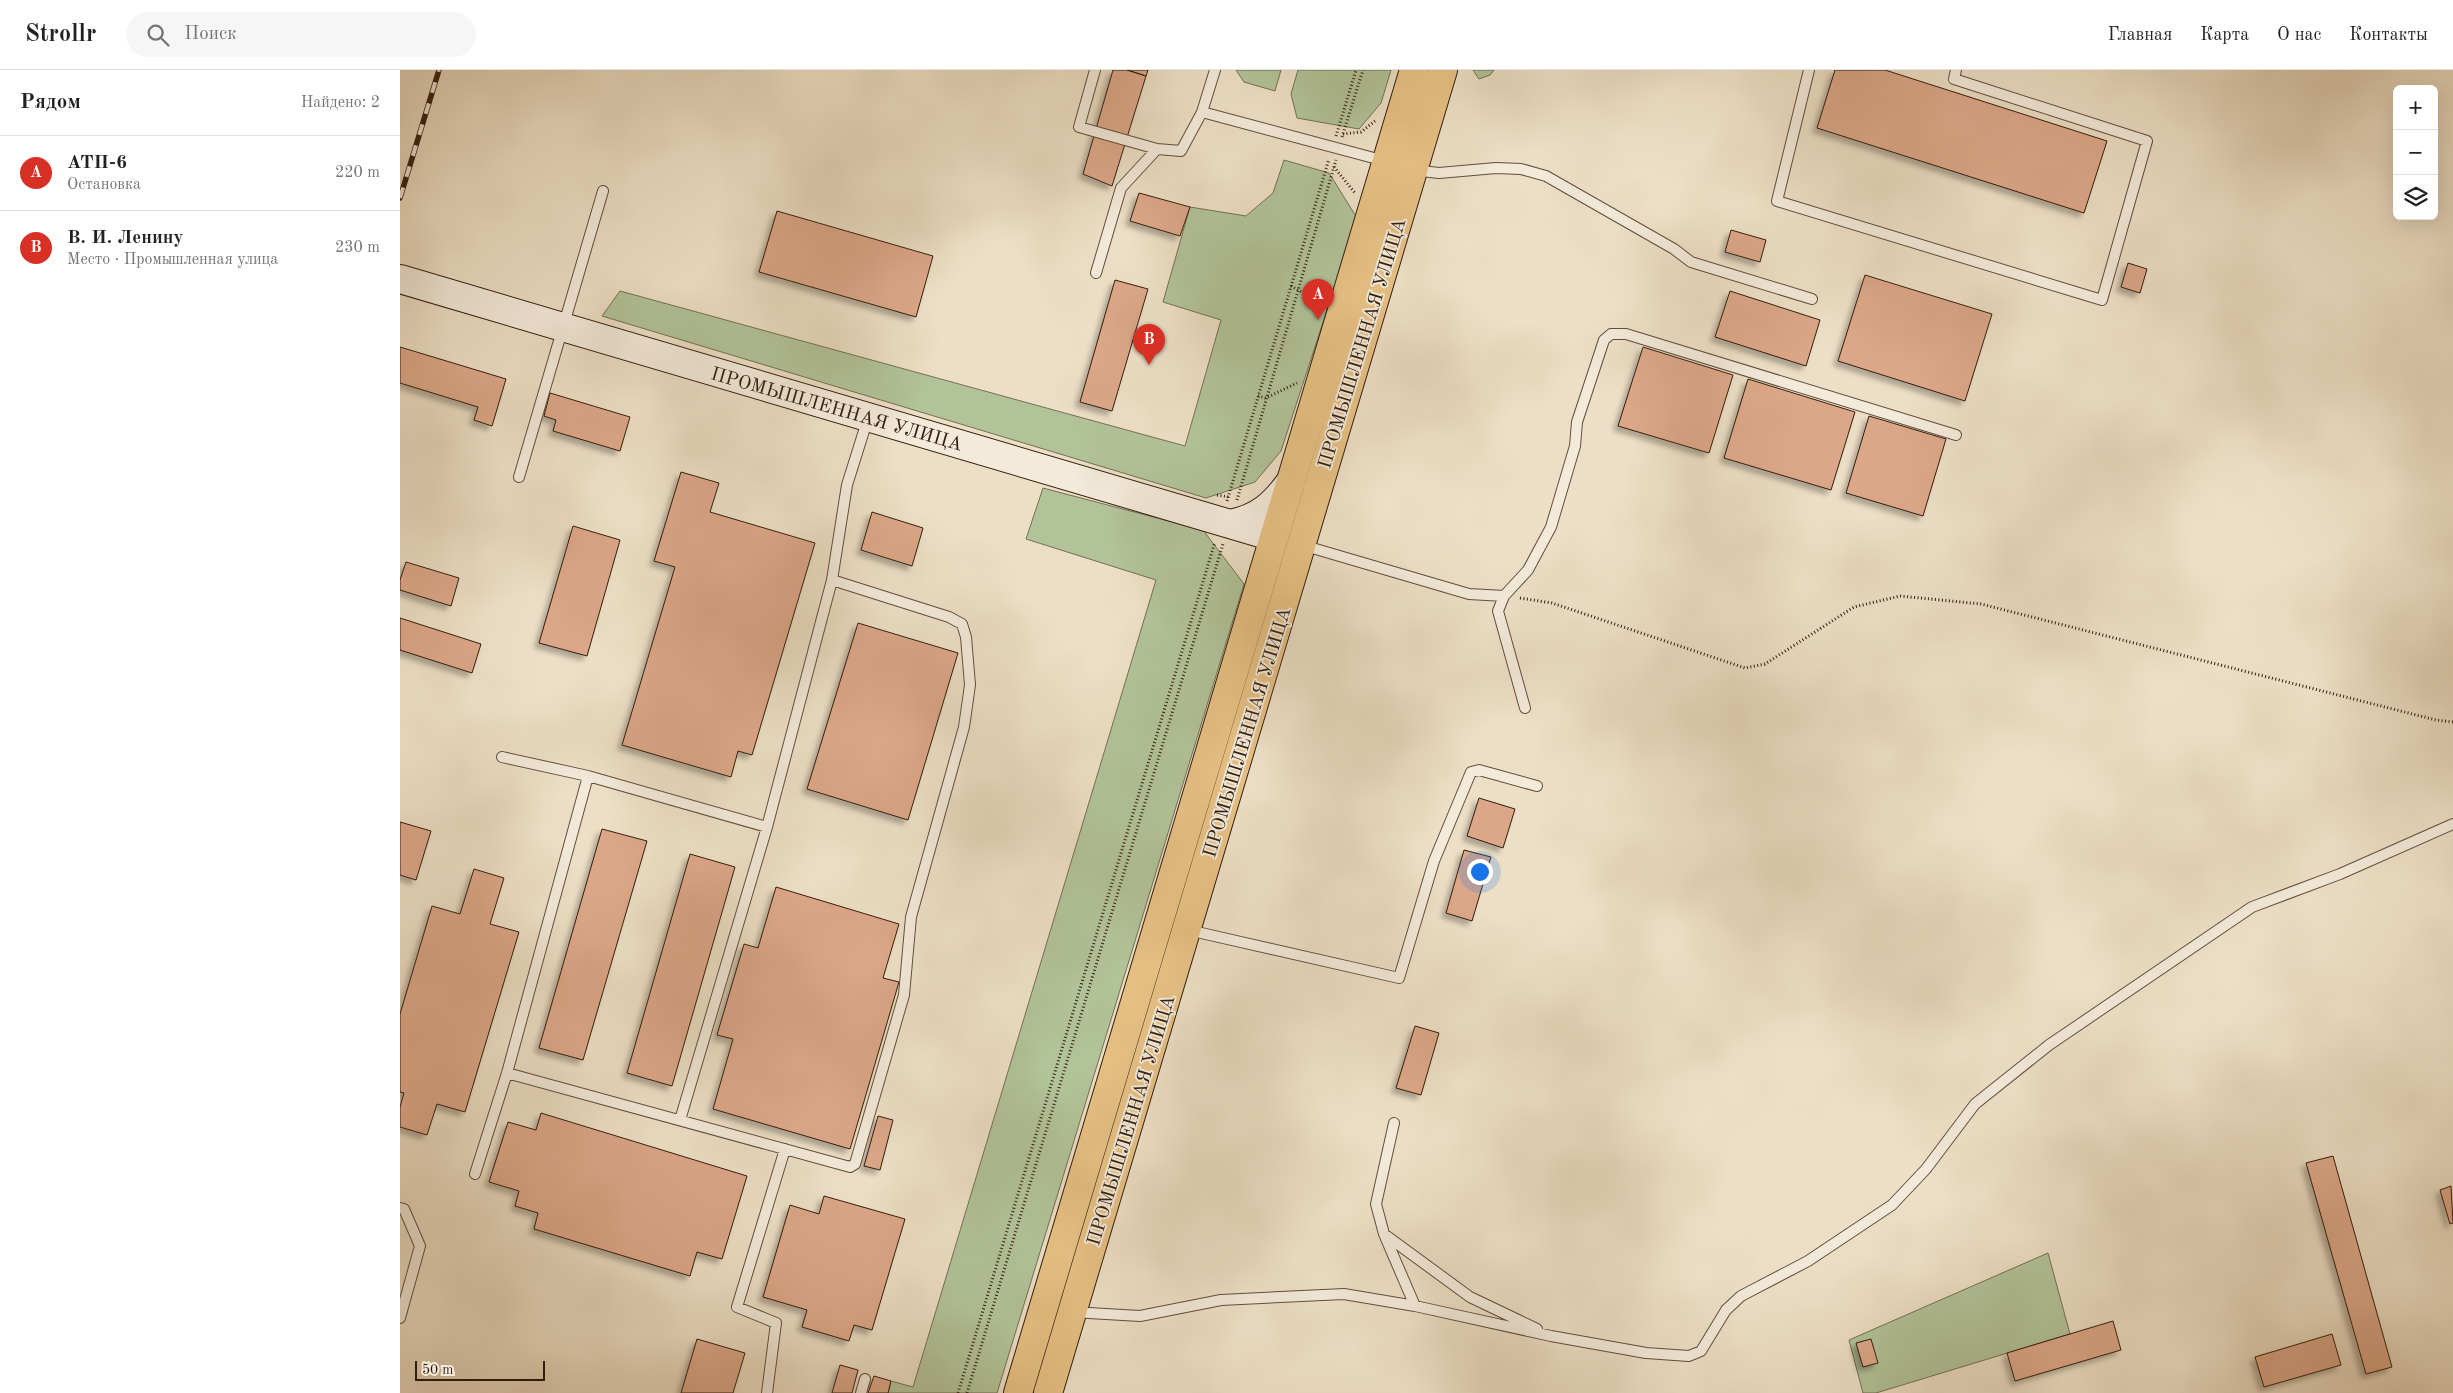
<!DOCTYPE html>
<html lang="ru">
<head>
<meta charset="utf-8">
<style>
	body { margin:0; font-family:"Old Standard TT",serif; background:#f6f6f6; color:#202124 }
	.controls { position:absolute; right:15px; top:15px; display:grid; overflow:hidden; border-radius:8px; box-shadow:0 5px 20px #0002 }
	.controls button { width:45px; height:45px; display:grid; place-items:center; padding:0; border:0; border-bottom:1px solid #e0e0e0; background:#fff; color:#202124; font:25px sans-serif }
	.scale { position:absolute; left:15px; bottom:12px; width:130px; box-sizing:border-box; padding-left:5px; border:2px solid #311e0f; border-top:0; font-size:14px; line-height:18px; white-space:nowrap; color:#311e0f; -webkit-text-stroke:4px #f3eada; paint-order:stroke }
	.you { position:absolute; left:1079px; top:801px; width:18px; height:18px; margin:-12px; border:4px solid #fff; border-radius:50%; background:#1a73e8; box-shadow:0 0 0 8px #1a73e833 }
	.badge { display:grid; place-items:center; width:32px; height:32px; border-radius:50%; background:#d93025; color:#fff; font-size:16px; font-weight:700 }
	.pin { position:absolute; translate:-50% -41px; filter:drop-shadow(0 1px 2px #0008) }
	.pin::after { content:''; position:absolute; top:26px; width:18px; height:15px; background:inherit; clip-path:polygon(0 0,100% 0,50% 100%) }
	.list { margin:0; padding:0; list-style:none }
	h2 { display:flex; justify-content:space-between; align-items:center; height:65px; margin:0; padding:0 20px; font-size:21px }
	h2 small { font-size:16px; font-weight:400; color:#757577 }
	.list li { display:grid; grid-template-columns:32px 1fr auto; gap:15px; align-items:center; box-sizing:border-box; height:75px; padding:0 20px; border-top:1px solid #e0e0e0 }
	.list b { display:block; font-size:19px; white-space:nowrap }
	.list p { margin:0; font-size:16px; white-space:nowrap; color:#757577 }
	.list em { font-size:16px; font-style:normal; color:#757577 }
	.icon { flex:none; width:28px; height:28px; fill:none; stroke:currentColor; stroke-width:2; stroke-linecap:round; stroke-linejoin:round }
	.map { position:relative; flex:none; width:2053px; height:1323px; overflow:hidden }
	header { display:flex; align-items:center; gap:30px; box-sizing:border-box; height:70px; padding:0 25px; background:#fff; border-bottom:1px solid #e0e0e0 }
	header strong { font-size:24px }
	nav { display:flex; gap:28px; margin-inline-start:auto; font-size:18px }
	.search { width:350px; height:45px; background:#f6f6f6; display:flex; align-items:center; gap:12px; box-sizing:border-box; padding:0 18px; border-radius:28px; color:#757577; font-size:19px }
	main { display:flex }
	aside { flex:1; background:#fff }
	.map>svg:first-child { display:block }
	.green { fill:#b2c39a; stroke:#727054 }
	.building { fill:#dca788; stroke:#311e0f; filter:url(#shadow) }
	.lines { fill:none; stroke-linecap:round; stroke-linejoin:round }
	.lane-casing { stroke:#604e3d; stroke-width:12 }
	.secondary-casing { stroke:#311e0f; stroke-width:30 }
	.primary-casing { stroke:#311e0f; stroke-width:30 }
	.path { stroke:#311e0f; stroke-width:3; stroke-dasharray:1 2.5; stroke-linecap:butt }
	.lane { stroke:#f3eada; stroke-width:10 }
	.secondary { stroke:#f3eada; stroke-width:28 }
	.primary { stroke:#e6c083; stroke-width:28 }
	.rail-casing { stroke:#311e0f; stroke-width:5.5 }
	.rail { stroke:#f3eada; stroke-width:4; stroke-dasharray:11; stroke-linecap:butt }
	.labels { text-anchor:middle; stroke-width:4; stroke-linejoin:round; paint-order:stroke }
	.street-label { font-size:19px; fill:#311e0f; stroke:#f3eada }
</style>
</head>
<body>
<header>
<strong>Strollr</strong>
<div class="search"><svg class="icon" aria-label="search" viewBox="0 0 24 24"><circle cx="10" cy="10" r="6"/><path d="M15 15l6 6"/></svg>Поиск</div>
<nav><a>Главная</a><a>Карта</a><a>О нас</a><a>Контакты</a></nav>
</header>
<main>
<aside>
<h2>Рядом<small>Найдено: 2</small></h2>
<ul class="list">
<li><span class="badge">A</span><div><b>АТП-6</b><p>Остановка</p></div><em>220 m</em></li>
<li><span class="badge">B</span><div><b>В. И. Ленину</b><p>Место · Промышленная улица</p></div><em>230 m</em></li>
</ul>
</aside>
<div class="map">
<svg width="2053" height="1323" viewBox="0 0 2053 1323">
	<defs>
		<filter id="shadow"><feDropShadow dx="-4.5" dy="4.5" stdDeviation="2.5" flood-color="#0004"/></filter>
	</defs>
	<rect width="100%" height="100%" fill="#eddfc6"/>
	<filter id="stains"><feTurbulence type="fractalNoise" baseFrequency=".004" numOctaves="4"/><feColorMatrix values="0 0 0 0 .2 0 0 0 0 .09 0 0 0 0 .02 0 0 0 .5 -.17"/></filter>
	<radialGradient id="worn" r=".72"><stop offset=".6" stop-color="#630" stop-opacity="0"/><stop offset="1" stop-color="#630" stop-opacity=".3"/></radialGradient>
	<path class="green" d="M836 0H881L875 21 844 12Z
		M898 0H991L981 33 959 59 897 48 891 24Z
		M1073 0H1094L1090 5 1079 9Z
		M884 90 929 103 957 148 881 381 855 412 806 428 202 246 220 221 785 376 821 250 763 232 790 137 846 146 873 123Z
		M643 418 803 460 844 514 597 1323H488L491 1311 513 1317 756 510 626 469Z
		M1648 1183 1670 1264 1476 1323H1463L1449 1270Z"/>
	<path class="building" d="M713 0H727L746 6 712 116 683 104Z
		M727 0H748L746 6Z
		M1435 0H1485L1707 71 1684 143 1417 58Z
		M739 123 790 137 780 166 730 151Z
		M377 141 533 186 516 247 359 202Z
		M1331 160 1366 170 1360 192 1325 182Z
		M1728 193 1747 199 1740 223 1721 217Z
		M1465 205 1592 244 1565 331 1438 291Z
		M715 210 748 219 712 341 680 332Z
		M1330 221 1420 250 1406 296 1315 267Z
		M0 277 106 309 92 356 74 350 78 337 0 313Z
		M1243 277 1333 305 1309 383 1218 356Z
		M1348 309 1455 342 1431 420 1324 388Z
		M150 323 230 347 220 381 153 361 156 350 144 346Z
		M1469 346 1546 369 1523 446 1446 423Z
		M281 402 319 413 310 442 415 473 352 685 338 681 331 707 222 675 275 497 254 491Z
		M472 442 523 458 512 496 461 480Z
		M173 456 220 470 187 586 139 573Z
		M6 492 59 508 51 536 0 520V510Z
		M0 548 81 574 72 603 0 580Z
		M458 553 558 583 508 750 407 719Z
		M1079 728 1115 739 1103 778 1067 766Z
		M0 752 31 761 16 810 0 805Z
		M202 759 247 771 183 990 139 978Z
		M1064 780 1091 787 1072 851 1046 843Z
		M290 784 335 797 272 1016 227 1003Z
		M74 799 104 808 90 854 119 862 65 1042 37 1034 27 1065 0 1057V1037L4 1023 0 1022V944L32 836 60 844Z
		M376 817 499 854 483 908 499 912 450 1079 313 1039 333 969 317 965 344 874 358 878Z
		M1015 956 1039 963 1021 1025 996 1018Z
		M141 1043 347 1106 322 1189 297 1182 290 1206 134 1159 138 1143 115 1136 119 1121 89 1112 108 1052 136 1060Z
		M478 1046 493 1050 480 1100 464 1096Z
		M1933 1086 1992 1297 1966 1304 1906 1093Z
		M2051 1116 2053 1153 2050 1154 2040 1120Z
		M424 1126 505 1149 472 1260 454 1255 449 1271 402 1257 407 1240 363 1227 390 1135 419 1144Z
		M1713 1251 1721 1280 1615 1311 1607 1283Z
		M1932 1264 1941 1295 1864 1317 1855 1287Z
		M297 1269 345 1283 333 1323H281Z
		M1471 1269 1478 1293 1463 1297 1456 1273Z
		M440 1295 458 1300 452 1323H432Z
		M474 1306 491 1311 488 1323H468Z"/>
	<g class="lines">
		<defs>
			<path id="lane" d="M695 0 679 57 757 79 781 81 802 42
				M815 0 802 42 985 91
				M1409 0 1377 131 1702 230 1747 71 1554 9 1556 0
				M1013 100 1039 103 1096 98 1121 99 1146 106 1274 179 1291 192 1412 229
				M696 203 721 118 757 79
				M119 407 203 121
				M902 475 1069 524 1104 526
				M1125 638 1098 541 1104 526 1128 500 1151 457 1175 376 1177 352 1204 270 1211 264H1226L1556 365
				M102 687 188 706
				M788 860 999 908 1034 791 1071 702 1079 700 1137 716
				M107 1003 450 1097 455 1094 504 925 511 847 564 657 570 615 566 567 562 554 549 547 432 510
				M280 1050 367 757
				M75 1104 107 1003 188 706 367 757 432 510 447 415 468 348
				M0 1138 4 1139 20 1176 0 1248
				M984 1164 976 1134 994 1053
				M1015 1236 984 1164 1070 1227 1137 1259
				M672 1242 740 1246 821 1230 944 1224 1015 1236 1151 1266 1246 1283 1289 1286 1301 1281 1326 1240 1341 1226 1408 1191 1492 1135 1526 1099 1575 1034 1649 975 1852 837 1940 804 2053 754
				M367 1323 376 1253 337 1237 385 1079
				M461 1323 465 1309"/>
			<path id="secondary" d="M0 209 874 467
				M830 454C859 448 874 435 891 411"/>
			<path id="primary" d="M618 1323 1014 0
				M648 1323 1043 0"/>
		</defs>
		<use href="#lane" class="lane-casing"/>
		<use href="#secondary" class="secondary-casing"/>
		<use href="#primary" class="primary-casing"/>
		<path class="path" d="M943 64 961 62 975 51
			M936 66 956 0
			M942 67 963 0
			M934 97 955 123
			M891 216 922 234
			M858 326 866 328 897 313
			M817 425 829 427
			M837 430 936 90
			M827 431 929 89
			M1120 528 1152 533 1345 598 1365 594 1454 537 1500 526 1581 534 2036 650 2053 652
			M558 1323 815 472
			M567 1323 823 474"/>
		<use href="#lane" class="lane"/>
		<use href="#secondary" class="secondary"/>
		<use href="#primary" class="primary"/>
		<defs>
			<path id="rail" d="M0 128 39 0"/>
		</defs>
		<use href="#rail" class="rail-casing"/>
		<use href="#rail" class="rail"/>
	</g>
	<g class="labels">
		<g class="street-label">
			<text transform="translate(961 273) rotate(-73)" y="7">ПРОМЫШЛЕННАЯ УЛИЦА</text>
			<text transform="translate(437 338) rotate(16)" y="7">ПРОМЫШЛЕННАЯ УЛИЦА</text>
			<text transform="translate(846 662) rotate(-73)" y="7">ПРОМЫШЛЕННАЯ УЛИЦА</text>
			<text transform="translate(730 1050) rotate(-73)" y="7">ПРОМЫШЛЕННАЯ УЛИЦА</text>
		</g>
	</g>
	<rect width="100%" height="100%" filter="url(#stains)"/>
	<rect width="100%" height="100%" fill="url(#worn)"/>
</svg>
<div class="controls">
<button>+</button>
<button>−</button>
<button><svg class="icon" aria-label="layers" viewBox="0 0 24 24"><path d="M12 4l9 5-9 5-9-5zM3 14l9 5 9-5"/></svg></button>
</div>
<div class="scale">50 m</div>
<div class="you"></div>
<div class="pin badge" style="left:918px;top:250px">A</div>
<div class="pin badge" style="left:749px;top:295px">B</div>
</div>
</main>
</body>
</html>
